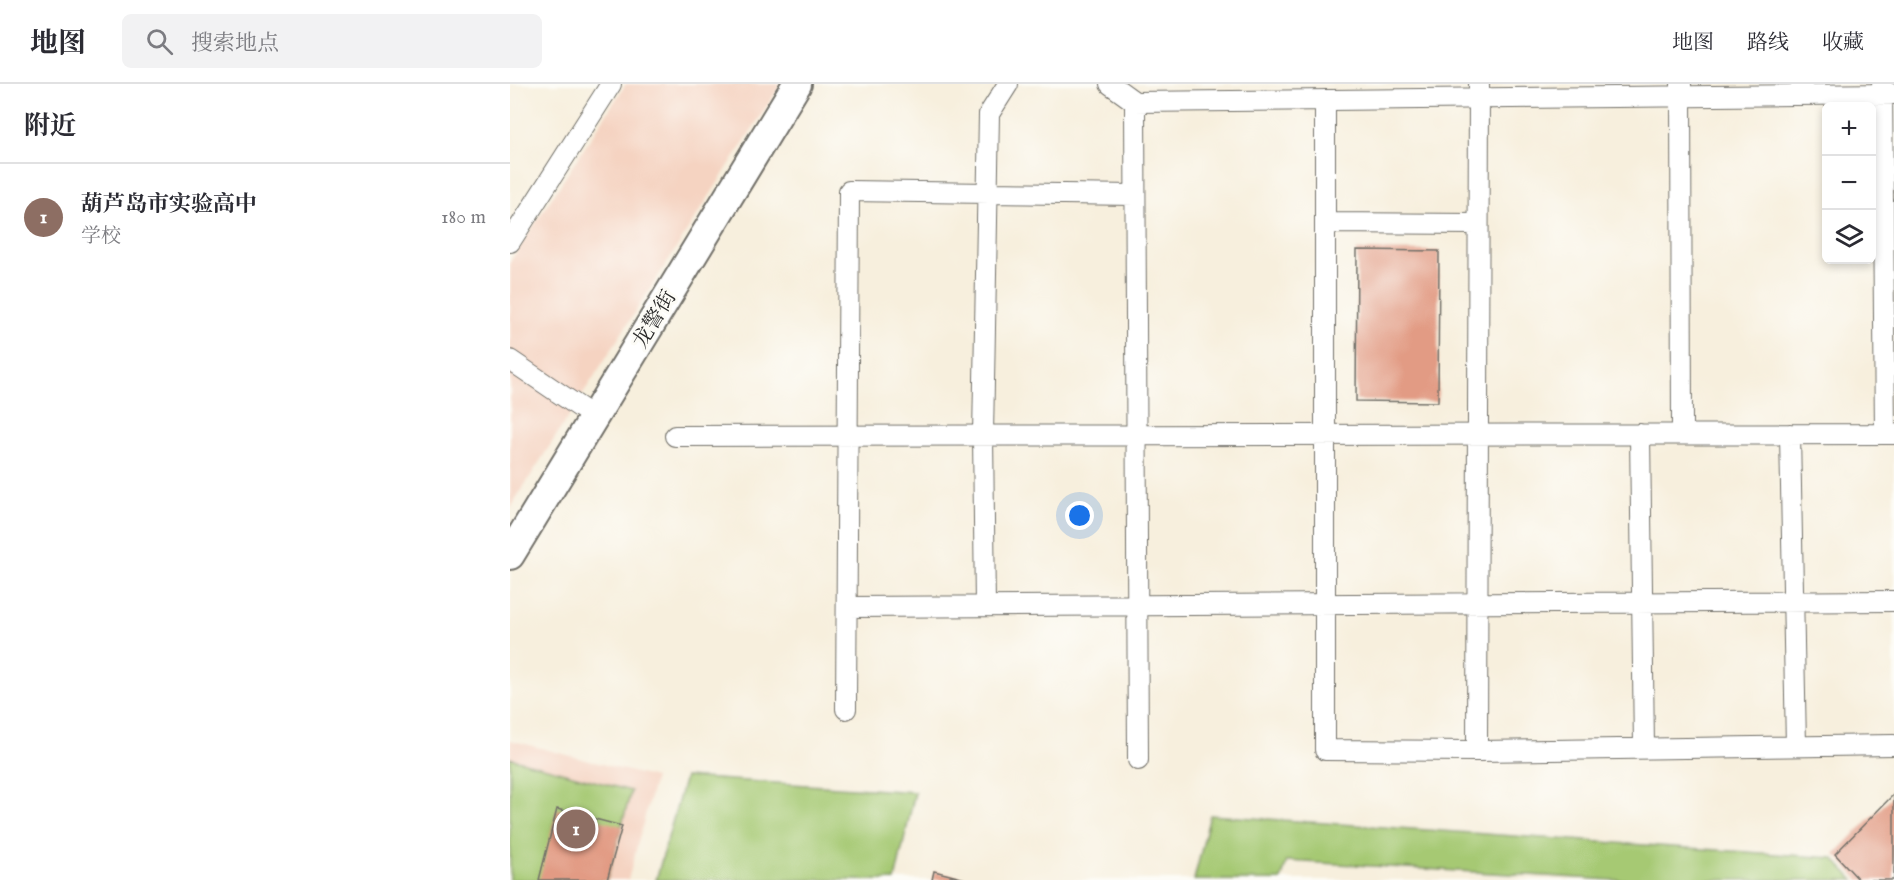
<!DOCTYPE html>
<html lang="zh">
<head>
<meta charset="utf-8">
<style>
	body { margin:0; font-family:"IM FELL English","Noto Serif SC",serif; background:#f2f2f3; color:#2b2b33 }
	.controls { position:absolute; right:18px; top:18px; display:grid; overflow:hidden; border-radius:9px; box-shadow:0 3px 9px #0003 }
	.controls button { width:54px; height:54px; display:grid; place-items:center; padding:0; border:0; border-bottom:2px solid #e1e1e2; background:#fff; color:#2b2b33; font:30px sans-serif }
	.you { position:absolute; left:570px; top:432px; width:21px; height:21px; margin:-15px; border:4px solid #fff; border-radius:50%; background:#1a73e8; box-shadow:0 0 0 9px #1a73e833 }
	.badge { display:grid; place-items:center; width:39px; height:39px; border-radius:50%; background:#b5179e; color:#fff; font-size:20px; font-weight:700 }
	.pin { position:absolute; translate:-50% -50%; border:3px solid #fff; box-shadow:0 2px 6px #0006 }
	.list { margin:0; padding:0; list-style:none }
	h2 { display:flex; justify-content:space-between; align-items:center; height:78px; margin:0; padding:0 24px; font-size:26px }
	h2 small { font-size:20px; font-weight:400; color:#7c7c81 }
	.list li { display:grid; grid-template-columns:39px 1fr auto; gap:18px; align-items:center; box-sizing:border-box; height:108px; padding:0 24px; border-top:2px solid #e1e1e2 }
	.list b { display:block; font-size:22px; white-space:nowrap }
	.list p { margin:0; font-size:20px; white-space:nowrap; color:#7c7c81 }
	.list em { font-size:20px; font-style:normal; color:#7c7c81 }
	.icon { flex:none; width:33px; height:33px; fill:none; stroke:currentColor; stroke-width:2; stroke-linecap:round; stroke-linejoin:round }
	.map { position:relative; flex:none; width:1384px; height:796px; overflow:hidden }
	header { display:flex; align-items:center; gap:36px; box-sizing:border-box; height:84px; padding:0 30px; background:#fff; border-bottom:2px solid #e1e1e2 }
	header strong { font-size:28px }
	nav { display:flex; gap:33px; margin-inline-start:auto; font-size:21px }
	.search { width:420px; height:54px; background:#f2f2f3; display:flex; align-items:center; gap:15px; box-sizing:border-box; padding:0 21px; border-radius:9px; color:#7c7c81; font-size:22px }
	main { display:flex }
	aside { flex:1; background:#fff }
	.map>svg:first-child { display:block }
	.built { fill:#f5d3c1 }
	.green { fill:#a6c973; stroke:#687a4f; stroke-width:1.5 }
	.building { fill:#e29b84 }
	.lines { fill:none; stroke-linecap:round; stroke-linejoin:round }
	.street-casing { stroke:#727069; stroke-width:22 }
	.secondary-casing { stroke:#727069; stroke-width:32 }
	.street { stroke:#fff; stroke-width:20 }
	.secondary { stroke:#fff; stroke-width:28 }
	.labels { text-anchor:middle; stroke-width:6; stroke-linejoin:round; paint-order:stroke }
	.street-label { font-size:21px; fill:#2b2b2b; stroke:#fdfcf7 }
</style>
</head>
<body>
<header>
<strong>地图</strong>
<div class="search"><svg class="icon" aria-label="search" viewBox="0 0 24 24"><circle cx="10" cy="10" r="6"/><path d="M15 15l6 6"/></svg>搜索地点</div>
<nav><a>地图</a><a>路线</a><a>收藏</a></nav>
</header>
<main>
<aside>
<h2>附近<small></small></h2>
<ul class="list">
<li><span class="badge" style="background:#8d6e63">1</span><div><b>葫芦岛市实验高中</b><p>学校</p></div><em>180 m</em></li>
</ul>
</aside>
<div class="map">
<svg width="1384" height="796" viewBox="0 0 1384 796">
	<rect width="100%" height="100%" fill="#fdfcf7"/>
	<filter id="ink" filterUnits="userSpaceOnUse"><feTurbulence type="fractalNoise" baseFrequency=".0167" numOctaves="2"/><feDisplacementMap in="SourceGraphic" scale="12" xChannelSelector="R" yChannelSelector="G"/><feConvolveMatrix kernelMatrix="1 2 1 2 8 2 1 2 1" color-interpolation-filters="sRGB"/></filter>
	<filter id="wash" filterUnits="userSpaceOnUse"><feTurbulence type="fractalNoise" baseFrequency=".008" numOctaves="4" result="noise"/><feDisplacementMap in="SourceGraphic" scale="24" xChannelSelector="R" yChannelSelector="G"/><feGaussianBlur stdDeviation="1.35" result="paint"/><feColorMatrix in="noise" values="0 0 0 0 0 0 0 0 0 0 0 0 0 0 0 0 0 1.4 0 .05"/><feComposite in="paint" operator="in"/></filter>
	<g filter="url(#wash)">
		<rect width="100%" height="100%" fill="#f7efdd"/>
		<path class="built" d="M116 0H271L0 424V178Z
			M0 656 145 694 118 796H0Z"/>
		<path class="green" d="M0 674 121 707 97 796H0Z
			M175 693 405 708 385 796H146Z
			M700 731 1323 774 1344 796H1102L777 777 771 796H684Z"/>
		<g id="blocks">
			<path class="building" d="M847 166 929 167 928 318 846 317Z
				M1384 710V796H1349L1325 770Z
				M47 725 112 742 97 796H29Z
				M424 787 456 795V796H422Z"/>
		</g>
	</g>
	<g filter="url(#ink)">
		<use href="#blocks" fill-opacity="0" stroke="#727069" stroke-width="1.5"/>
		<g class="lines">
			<defs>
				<path id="street" d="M600 0 625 18 1384 10
					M1171 0 1172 350
					M1372 0 1375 350
					M815 16V666L967 667 1384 661
					M625 18 628 676
					M815 139 968 140
					M0 158 101 0
					M0 276 84 333
					M1130 350 1134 664
					M1280 350 1286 662
					M165 352 1384 350
					M475 522 473 351 479 30 498 0
					M337 523 1384 517
					M336 625 339 107 625 111
					M967 667 969 0"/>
				<path id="secondary" d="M0 471 287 0"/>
			</defs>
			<use href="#street" class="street-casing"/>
			<use href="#secondary" class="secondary-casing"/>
			<use href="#street" class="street"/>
			<use href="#secondary" class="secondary"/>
		</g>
	</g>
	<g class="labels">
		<g class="street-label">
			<text transform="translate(144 235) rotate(-59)" y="7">龙警街</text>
		</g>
	</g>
</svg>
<div class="controls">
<button>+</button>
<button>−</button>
<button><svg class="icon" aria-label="layers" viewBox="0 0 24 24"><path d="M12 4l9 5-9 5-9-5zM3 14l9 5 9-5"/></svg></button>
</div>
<div class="you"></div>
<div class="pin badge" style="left:66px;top:745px;background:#8d6e63">1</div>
</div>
</main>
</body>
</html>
